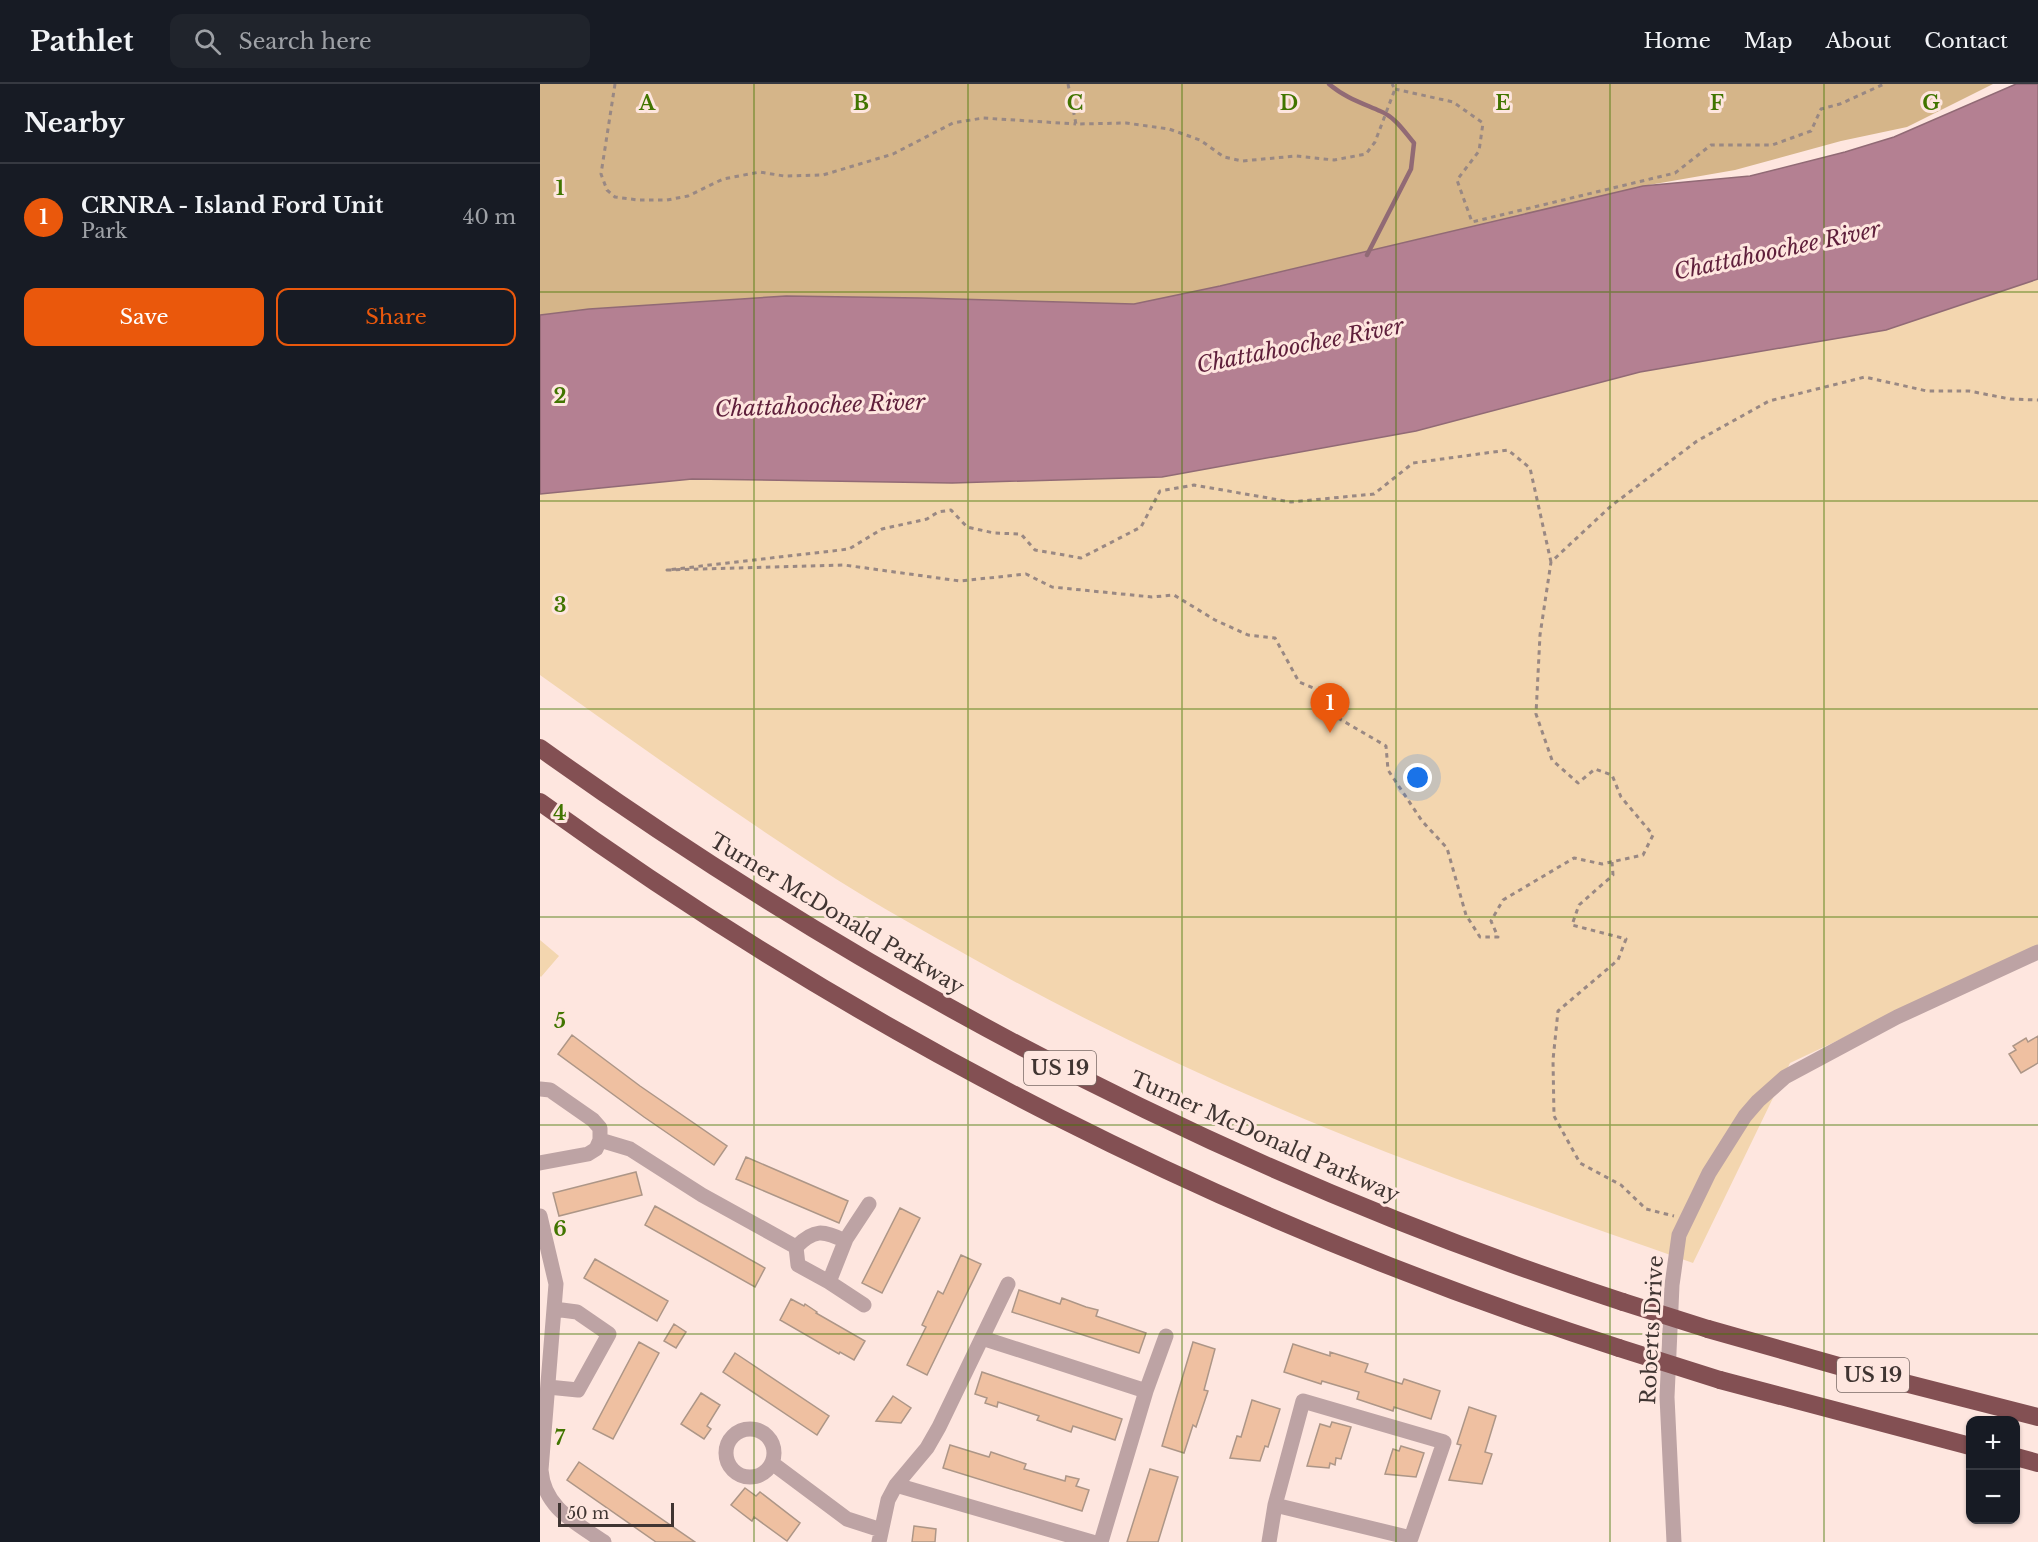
<!DOCTYPE html>
<html lang="en">
<head>
<meta charset="utf-8">
<style>
	body { margin:0; font-family:"Libre Baskerville",serif; background:#20242c; color:#f1f3f6 }
	.controls { position:absolute; right:18px; bottom:18px; display:grid; overflow:hidden; border-radius:12px; box-shadow:0 2px 4px #0004 }
	.controls button { width:54px; height:54px; display:grid; place-items:center; padding:0; border:0; border-bottom:2px solid #363941; background:#171b24; color:#f1f3f6; font:30px sans-serif }
	.scale { position:absolute; left:18px; bottom:15px; width:116px; box-sizing:border-box; padding-left:6px; border:3px solid #403532; border-top:0; font-size:16px; line-height:21px; white-space:nowrap; color:#403532; -webkit-text-stroke:4px #fee6df; paint-order:stroke }
	.you { position:absolute; left:878px; top:694px; width:21px; height:21px; margin:-15px; border:4px solid #fff; border-radius:50%; background:#1a73e8; box-shadow:0 0 0 9px #1a73e833 }
	.badge { display:grid; place-items:center; width:39px; height:39px; border-radius:50%; background:#ea580c; color:#fff; font-size:20px; font-weight:700 }
	.pin { position:absolute; translate:-50% -50px; filter:drop-shadow(0 2px 3px #0008) }
	.pin::after { content:''; position:absolute; top:32px; width:21px; height:18px; background:inherit; clip-path:polygon(0 0,100% 0,50% 100%) }
	.list { margin:0; padding:0; list-style:none }
	h2 { display:flex; justify-content:space-between; align-items:center; height:78px; margin:0; padding:0 24px; font-size:26px }
	h2 small { font-size:20px; font-weight:400; color:#9ea1a6 }
	.list li { display:grid; grid-template-columns:39px 1fr auto; gap:18px; align-items:center; box-sizing:border-box; height:108px; padding:0 24px; border-top:2px solid #363941 }
	.list b { display:block; font-size:22px; white-space:nowrap }
	.list p { margin:0; font-size:20px; white-space:nowrap; color:#9ea1a6 }
	.list em { font-size:20px; font-style:normal; color:#9ea1a6 }
	.actions { display:flex; gap:12px; padding:18px 24px }
	.actions a { flex:1; padding:14px 0; border:2px solid #ea580c; border-radius:12px; text-align:center; font-size:21px; color:#ea580c }
	.actions .main { background:#ea580c; color:#fff }
	.icon { flex:none; width:33px; height:33px; fill:none; stroke:currentColor; stroke-width:2; stroke-linecap:round; stroke-linejoin:round }
	.map { position:relative; flex:none; width:1498px; height:1458px; overflow:hidden }
	header { display:flex; align-items:center; gap:36px; box-sizing:border-box; height:84px; padding:0 30px; background:#171b24; border-bottom:2px solid #363941 }
	header strong { font-size:28px }
	nav { display:flex; gap:33px; margin-inline-start:auto; font-size:21px }
	.search { width:420px; height:54px; background:#20242c; display:flex; align-items:center; gap:15px; box-sizing:border-box; padding:0 21px; border-radius:12px; color:#9ea1a6; font-size:22px }
	main { display:flex }
	aside { flex:1; background:#171b24 }
	.map>svg:first-child { display:block }
	.green { fill:#f3d6af }
	.forest { fill:#d5b589 }
	.water { fill:#b48092; stroke:#916a75; stroke-width:1.5 }
	.lines { fill:none; stroke-linecap:round; stroke-linejoin:round }
	.stream { stroke:#916a75; stroke-width:4.5 }
	.building { fill:#efc0a1; stroke:#ad9687; stroke-width:1.5 }
	.path { stroke:#998883; stroke-width:3; stroke-dasharray:4.5 4.5; stroke-linecap:butt }
	.minor { stroke:#bda3a4; stroke-width:15 }
	.highway { stroke:#835053; stroke-width:18 }
	.highway-bridge { stroke:#835053; stroke-width:18 }
	.grid { fill:none; stroke:#417500; stroke-width:1.5; stroke-opacity:0.55 }
	.labels { text-anchor:middle; stroke-width:6; stroke-linejoin:round; paint-order:stroke }
	.shield { fill:#fee6df; stroke:#796a66; stroke-width:1.5 }
	.shield-label { font-size:20px; font-weight:bold; fill:#403532 }
	.street-label { font-size:21px; fill:#403532; stroke:#fee6df }
	.water-label { font-size:22px; font-style:italic; fill:#5f1f3b; stroke:#fee6df }
	.grid-label { font-size:20px; text-anchor:middle; font-weight:bold; fill:#417500; stroke:#fee6df; stroke-width:6; stroke-linejoin:round; paint-order:stroke }
</style>
</head>
<body>
<header>
<strong>Pathlet</strong>
<div class="search"><svg class="icon" aria-label="search" viewBox="0 0 24 24"><circle cx="10" cy="10" r="6"/><path d="M15 15l6 6"/></svg>Search here</div>
<nav><a>Home</a><a>Map</a><a>About</a><a>Contact</a></nav>
</header>
<main>
<aside>
<h2>Nearby<small></small></h2>
<ul class="list">
<li><span class="badge">1</span><div><b>CRNRA - Island Ford Unit</b><p>Park</p></div><em>40 m</em></li>
</ul>
<div class="actions"><a class="main">Save</a><a>Share</a></div>
</aside>
<div class="map">
<svg width="1498" height="1458" viewBox="0 0 1498 1458">
	<rect width="100%" height="100%" fill="#fee6df"/>
	<path class="green" d="M1498 195V862L1250 979 1153 1179C1050 1143 947 1107 846 1068 705 1013 563 948 432 874 386 848 340 823 296 795 195 730 98 661 0 591V410L152 395 412 399 622 393 876 347 1100 288 1346 246Z
		M0 856 19 872 1 893 0 892Z"/>
	<path class="forest" d="M0 0H1453L1367 43 1301 57 1195 86 1103 102 680 202 594 220 380 214 246 212 49 225 0 231Z"/>
	<path class="water" d="M1476 0H1498V195L1346 246 1100 288 876 347 622 393 412 399 152 395 0 410V231L49 225 246 212 380 214 594 220 680 202 1103 102 1210 92 1305 68 1354 53Z"/>
	<g class="lines">
		<path class="stream" d="M789 0C804 13 822 19 840 27 855 33 864 47 874 59L871 85 827 171"/>
	</g>
	<path class="building" d="M32 951 100 1002 187 1062 174 1081 104 1033 18 970Z
		M1498 952V979L1481 989 1469 970 1476 966 1473 962 1486 954 1488 958Z
		M206 1073 308 1117 299 1139 196 1095Z
		M96 1088 102 1111 19 1132 13 1109Z
		M115 1122 225 1184 215 1203 105 1141Z
		M360 1124 380 1134 342 1209 322 1199Z
		M421 1171 441 1180 387 1291 367 1281 386 1243 382 1241 398 1207 403 1210Z
		M55 1175 128 1217 117 1237 44 1194Z
		M479 1206 520 1220 522 1214 546 1223 558 1226 556 1232 606 1249 599 1269 472 1228Z
		M251 1215 264 1222 265 1220 277 1228 276 1229 325 1257 314 1276 300 1268 299 1270 240 1236Z
		M134 1240 146 1248 136 1264 124 1257Z
		M99 1258 119 1269 73 1355 53 1345Z
		M653 1258 675 1265 664 1306 668 1307 656 1343 653 1341 644 1369 622 1362Z
		M753 1260 790 1272V1268L828 1280 825 1288 862 1300 864 1295 900 1307 891 1335 854 1323 853 1327 817 1315 819 1308 782 1297 781 1300 744 1288Z
		M195 1269 289 1332 277 1351 183 1288Z
		M442 1288 582 1335 575 1356 533 1342 531 1348 497 1336 499 1332 458 1318 457 1323 445 1319 447 1314 435 1310Z
		M161 1309 180 1321 167 1342 171 1345 164 1355 141 1340Z
		M353 1312 371 1324 361 1339 336 1337Z
		M712 1316 740 1325 728 1363 725 1362 720 1377 690 1374 697 1352 701 1353Z
		M929 1323 956 1332 945 1368 952 1370 942 1400 909 1396 921 1361 917 1360Z
		M792 1338 811 1343 801 1375 796 1374 795 1381 790 1379 789 1384 767 1382 780 1340 790 1343Z
		M410 1361 449 1373 451 1368 486 1380 484 1385 525 1397 526 1392 539 1395 536 1402 549 1406 542 1427 403 1384Z
		M861 1362 884 1369 876 1393 845 1390 853 1365 859 1367Z
		M39 1378 155 1458H116L27 1396Z
		M610 1385 638 1393 618 1458H587Z
		M205 1404 216 1412 220 1408 260 1439 247 1457 214 1433 212 1437 191 1421Z
		M374 1442 396 1445 395 1458H372Z"/>
	<g class="lines">
		<path class="path" d="M75 0 61 90 67 106 75 113 98 116H127L148 112 183 95 220 88 244 92 283 91 353 70 413 39 443 34 536 40
			M528 0 536 40 586 39 629 45 660 56 684 73 702 77 756 72 794 76 826 70 835 58 855 5 852 0
			M855 5 913 18 943 39 939 67 917 96 932 138 1135 89 1171 61H1232L1271 47 1281 25 1300 20 1344 0
			M1011 478 990 384 968 366 873 379 834 410 751 418 654 401 620 407 601 443 541 474 495 466 481 450 454 449 427 443 411 426 398 428 387 435 342 445 309 465 127 486 304 481 420 497 486 490 512 503 612 513 634 511 675 536 708 551 735 554 759 598 776 605 793 631 846 662 848 686 882 737 907 764 926 831 940 853H958L951 837 963 816 1034 774 1062 780 1103 771 1113 751 1081 713 1072 691 1055 685 1038 699 1012 676 996 630 1000 551 1011 478 1071 422 1157 357 1229 317 1325 293 1387 307H1429L1470 315 1498 316
			M1072 778 1073 791 1039 821 1032 841 1086 855 1078 876 1018 927 1013 976 1014 1032 1040 1079 1081 1101 1106 1125 1134 1132"/>
		<path class="minor" d="M0 1005 10 1006 53 1036 60 1044V1056L56 1065 48 1070 0 1079
			M60 1056 90 1065 162 1111 256 1163 258 1181 289 1198 306 1155 329 1120
			M0 1132 16 1200 1 1386C4 1424 35 1438 64 1458
			M256 1163C274 1145 283 1146 305 1157
			M289 1198 324 1221
			M442 1254 606 1307
			M8 1303 38 1306 69 1250 37 1228 14 1225
			M186 1369a24 24 0 1 1 48 0a24 24 0 1 1-48 0Z
			M232 1379 307 1435 341 1446
			M356 1401 552 1458
			M339 1458 348 1416 356 1401 387 1364 399 1343 468 1200
			M561 1458 606 1307 626 1252
			M729 1458 735 1421 871 1454 904 1358 763 1317 735 1421
			M1134 1458 1127 1313 1132 1201 1139 1151 1169 1089 1205 1032 1218 1017 1245 993 1357 933 1498 868"/>
		<path class="highway" d="M0 664C334 903 692 1091 1083 1218
			M0 718C328 955 694 1140 1079 1264
			M1168 1245 1302 1283 1498 1333
			M1180 1296 1430 1362
			M1476 1373 1498 1379"/>
		<path class="highway-bridge" d="M1083 1218 1168 1245
			M1079 1264 1180 1296"/>
	</g>
	<path class="grid" d="M214 0V1458M428 0V1458M642 0V1458M856 0V1458M1070 0V1458M1284 0V1458M0 208H1498M0 417H1498M0 625H1498M0 833H1498M0 1041H1498M0 1250H1498"/>
	<g class="labels">
		<g class="shield">
			<rect x="484" y="967" width="72" height="34" rx="4.5"/>
			<rect x="1297" y="1274" width="72" height="34" rx="4.5"/>
		</g>
		<g class="shield-label">
			<text x="520" y="991">US 19</text>
			<text x="1333" y="1298">US 19</text>
		</g>
		<g class="street-label">
			<text transform="translate(297 830) rotate(31)" y="7">Turner McDonald Parkway</text>
			<text transform="translate(725 1053) rotate(24)" y="7">Turner McDonald Parkway</text>
			<text transform="translate(1112 1246) rotate(-87)" y="7">Roberts Drive</text>
		</g>
		<g class="water-label">
			<text transform="translate(1237 166) rotate(-12)" y="8">Chattahoochee River</text>
			<text transform="translate(760 261) rotate(-11)" y="8">Chattahoochee River</text>
			<text transform="translate(280 321) rotate(-2)" y="8">Chattahoochee River</text>
		</g>
	</g>
	<g class="grid-label">
		<text x="107" y="26">A</text>
		<text x="321" y="26">B</text>
		<text x="535" y="26">C</text>
		<text x="749" y="26">D</text>
		<text x="963" y="26">E</text>
		<text x="1177" y="26">F</text>
		<text x="1391" y="26">G</text>
		<text x="20" y="111">1</text>
		<text x="20" y="319">2</text>
		<text x="20" y="528">3</text>
		<text x="20" y="736">4</text>
		<text x="20" y="944">5</text>
		<text x="20" y="1152">6</text>
		<text x="20" y="1361">7</text>
	</g>
</svg>
<div class="controls">
<button>+</button>
<button>−</button>
</div>
<div class="scale">50 m</div>
<div class="you"></div>
<div class="pin badge" style="left:790px;top:649px">1</div>
</div>
</main>
</body>
</html>
